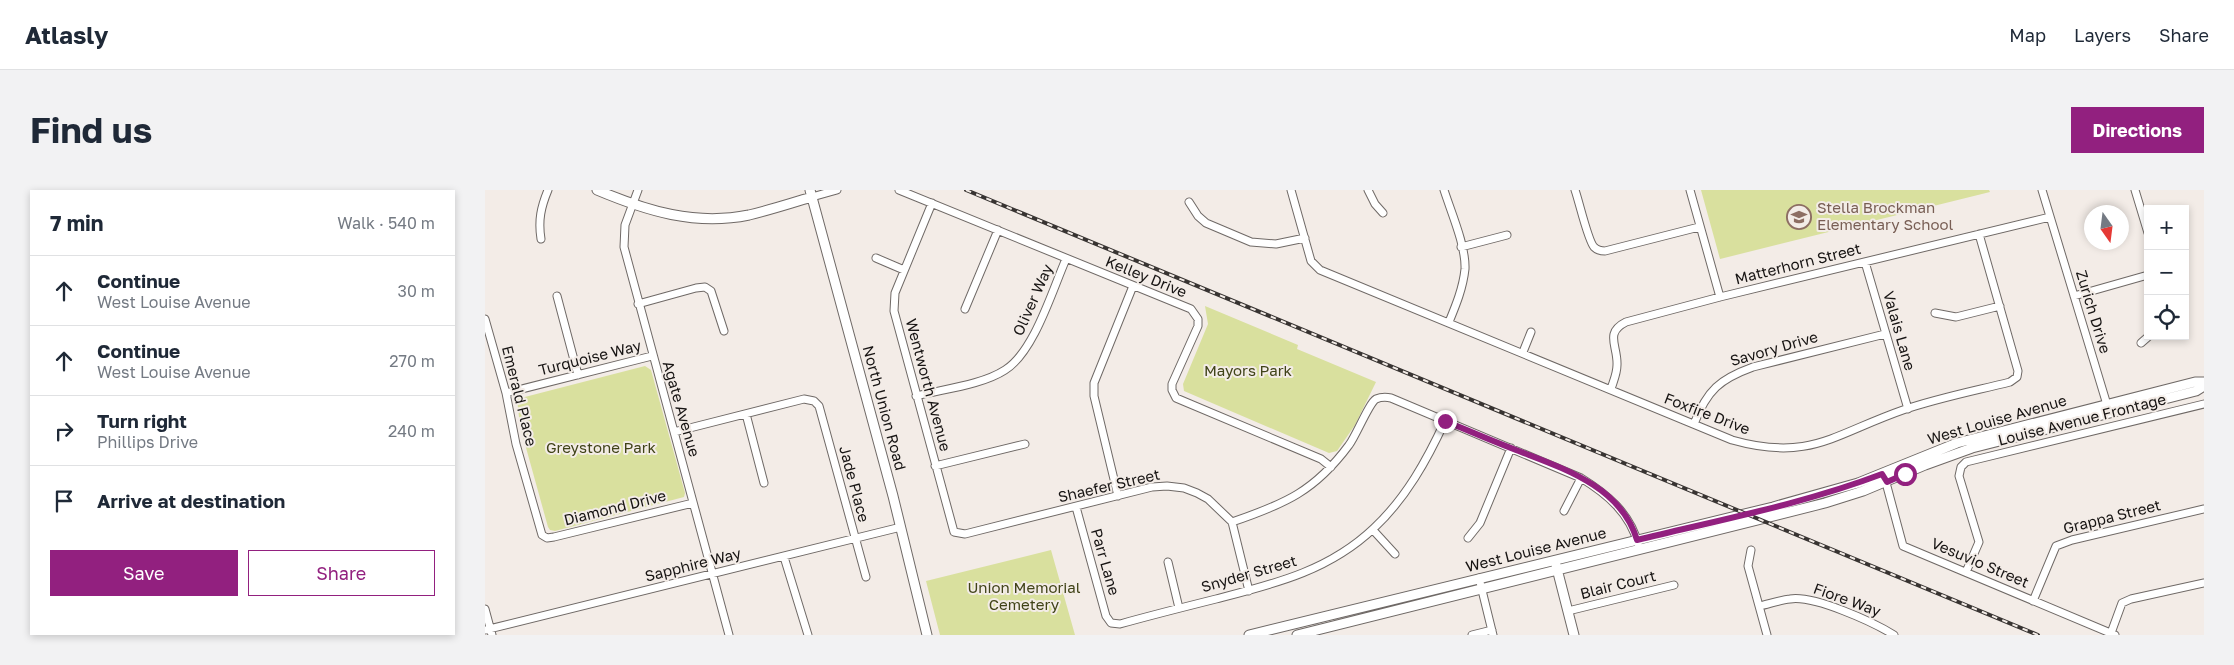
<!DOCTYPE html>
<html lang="en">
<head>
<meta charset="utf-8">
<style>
	body { margin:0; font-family:"Golos Text",sans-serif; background:#f2f2f3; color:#1f2937 }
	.controls { position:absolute; right:15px; top:15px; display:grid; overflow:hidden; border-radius:0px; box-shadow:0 2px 8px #0003 }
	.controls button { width:45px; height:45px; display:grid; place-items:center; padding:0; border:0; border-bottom:1px solid #e0e1e3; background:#fff; color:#1f2937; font:25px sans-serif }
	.compass { position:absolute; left:1599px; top:15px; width:45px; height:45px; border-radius:50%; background:#fff; box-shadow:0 2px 8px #0003; rotate:166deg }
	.stop { position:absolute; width:15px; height:15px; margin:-11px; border:4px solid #92207f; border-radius:50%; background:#fff }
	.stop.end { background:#92207f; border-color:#fff; box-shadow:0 1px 5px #0008 }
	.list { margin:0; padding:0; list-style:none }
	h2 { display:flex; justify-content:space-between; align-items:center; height:65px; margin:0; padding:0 20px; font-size:21px }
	h2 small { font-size:16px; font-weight:400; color:#747a83 }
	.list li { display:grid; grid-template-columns:32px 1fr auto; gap:15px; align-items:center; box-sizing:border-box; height:70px; padding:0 20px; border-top:1px solid #e0e1e3 }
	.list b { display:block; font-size:19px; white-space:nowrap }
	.list p { margin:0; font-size:16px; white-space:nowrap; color:#747a83 }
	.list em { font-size:16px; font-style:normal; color:#747a83 }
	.actions { display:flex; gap:10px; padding:15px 20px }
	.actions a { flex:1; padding:11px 0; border:1px solid #92207f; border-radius:0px; text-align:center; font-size:18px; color:#92207f }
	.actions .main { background:#92207f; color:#fff }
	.icon { flex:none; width:28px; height:28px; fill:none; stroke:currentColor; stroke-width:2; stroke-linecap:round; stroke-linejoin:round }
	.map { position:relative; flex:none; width:1719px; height:445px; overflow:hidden; border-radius:0px }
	header { display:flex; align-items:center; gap:30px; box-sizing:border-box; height:70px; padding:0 25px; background:#fff; border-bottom:1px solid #e0e1e3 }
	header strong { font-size:24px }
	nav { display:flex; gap:28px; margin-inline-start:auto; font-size:18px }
	.intro { display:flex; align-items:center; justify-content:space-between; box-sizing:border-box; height:120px; padding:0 30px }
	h1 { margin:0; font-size:35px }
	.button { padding:12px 22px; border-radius:0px; background:#92207f; color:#fff; font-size:18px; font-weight:700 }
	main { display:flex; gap:30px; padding:0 30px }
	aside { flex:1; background:#fff; border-radius:0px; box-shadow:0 2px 8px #0003 }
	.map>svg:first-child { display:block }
	.green { fill:#d9e09e }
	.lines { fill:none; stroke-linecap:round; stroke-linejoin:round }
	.street-casing { stroke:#6f6966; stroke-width:9 }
	.secondary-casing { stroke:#6f6966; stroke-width:11 }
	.street { stroke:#fff; stroke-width:7 }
	.secondary { stroke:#fff; stroke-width:9 }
	.rail-casing { stroke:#383432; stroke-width:4 }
	.rail { stroke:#f3ece7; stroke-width:2; stroke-dasharray:5.5; stroke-linecap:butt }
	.route { stroke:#92207f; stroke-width:6 }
	.labels { text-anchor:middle; stroke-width:4; stroke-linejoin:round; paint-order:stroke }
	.education-label { font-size:15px; fill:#785e54; stroke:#f3ece7; text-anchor:start }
	.street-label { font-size:15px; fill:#171413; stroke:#f3ece7 }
	.park-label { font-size:15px; fill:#404318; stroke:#f3ece7 }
</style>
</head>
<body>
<header>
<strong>Atlasly</strong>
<nav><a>Map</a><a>Layers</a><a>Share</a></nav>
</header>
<div class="intro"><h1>Find us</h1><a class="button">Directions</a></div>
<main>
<aside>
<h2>7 min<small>Walk · 540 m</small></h2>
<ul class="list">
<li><svg class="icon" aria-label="ahead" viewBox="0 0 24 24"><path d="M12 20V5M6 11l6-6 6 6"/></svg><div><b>Continue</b><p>West Louise Avenue</p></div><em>30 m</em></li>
<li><svg class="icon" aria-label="ahead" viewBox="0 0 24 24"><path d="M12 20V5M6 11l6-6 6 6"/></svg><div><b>Continue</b><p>West Louise Avenue</p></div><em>270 m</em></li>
<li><svg class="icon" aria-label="right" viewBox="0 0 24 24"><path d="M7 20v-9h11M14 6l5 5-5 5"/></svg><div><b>Turn right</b><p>Phillips Drive</p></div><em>240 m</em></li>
<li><svg class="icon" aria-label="arrive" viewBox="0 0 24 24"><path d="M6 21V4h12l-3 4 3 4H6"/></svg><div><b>Arrive at destination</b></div></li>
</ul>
<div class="actions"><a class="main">Save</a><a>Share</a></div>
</aside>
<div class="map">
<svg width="1719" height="445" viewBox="0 0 1719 445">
	<rect width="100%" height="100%" fill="#f3ece7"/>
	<path class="green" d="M1216 0H1504L1505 2 1235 69Z
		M720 116 813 155 812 159 891 192 870 235 852 261 844 263 699 201 698 194 723 134Z
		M160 176 166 180 200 303 199 307 70 341 65 340 63 337 35 236 32 209Z
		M566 360 590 445H455L441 391Z"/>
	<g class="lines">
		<defs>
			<path id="street" d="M153 0 140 35 139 57 244 445
				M414 0 706 119 713 129V136L687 194V200L691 208 836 269 846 277
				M806 0 826 71 835 80 1247 250C1325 272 1349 244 1418 220 1453 208 1489 201 1525 192L1532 187 1533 181 1494 44
				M883 0 890 14 898 23
				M959 0C966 22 981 56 980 79 978 98 971 115 964 132
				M1090 0C1094 11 1103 51 1109 57 1112 60 1117 61 1120 61L1214 37
				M1205 0 1235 107
				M1557 0 1623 218
				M1650 0 1663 43
				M327 7 352 0
				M704 12 713 26 721 33 766 52 791 54 820 48
				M447 13 410 103 409 121 469 342 480 344 667 297 682 296 699 298 712 303 723 309 747 332 764 401
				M56 49C53 30 56 17 63 0
				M976 57 1022 45
				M391 68 419 80
				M1380 72 1423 219
				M72 106 93 185
				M1589 106 1663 85
				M153 114 211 98 220 97 226 101 239 141
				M480 119 513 40
				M1450 123 1471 127 1515 116
				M0 129 21 203 31 254 57 345 62 348 69 347 208 313
				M1656 153 1664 146
				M1038 162 1046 142
				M1126 199C1128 192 1132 184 1132 175 1133 156 1119 143 1141 132L1235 107 1565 27
				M21 203 167 166
				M431 206C458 199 497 195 520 180 549 162 567 101 581 69
				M261 224 279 293
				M1209 234C1222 200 1235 189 1268 177L1400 144
				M189 242 319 209 329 211 334 216 381 387
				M450 276 540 254
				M1400 289 1418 356 1630 445
				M633 306 609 206V193L648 96
				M591 317 621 426 626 433 635 434C667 425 699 417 731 409 789 394 844 381 889 338 921 308 942 270 960 231
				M1079 321 1096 288
				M747 332C800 314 830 301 864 255 871 246 884 213 891 209 896 207 901 207 906 208L1096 288C1122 304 1145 323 1153 354
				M888 340 910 364
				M983 348 995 333 1026 258
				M1266 360 1263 376 1282 445
				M299 367 323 445
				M683 372 694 418
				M1481 382 1494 352 1474 286 1476 277 1481 272 1719 214
				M994 388 1008 445
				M1548 411 1571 356 1587 350 1719 319
				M1275 416C1284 414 1295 410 1305 409 1329 405 1388 432 1409 445
				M0 419 7 445
				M1083 421 1189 395
				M0 440 416 337
				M1626 443 1637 413 1646 409 1719 393
				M987 445 1007 440"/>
			<path id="secondary" d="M112 0C162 21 210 36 264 25 285 20 306 13 327 7
				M325 0 408 306 442 445
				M1071 375 1089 445
				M764 445 1288 317 1373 293 1472 253 1710 192H1719
				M812 445 1340 313 1378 301 1440 275 1487 258 1711 201 1719 196"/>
		</defs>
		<use href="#street" class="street-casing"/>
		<use href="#secondary" class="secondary-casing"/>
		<use href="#street" class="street"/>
		<use href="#secondary" class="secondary"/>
		<defs>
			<path id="rail" d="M481 0 1553 445"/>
		</defs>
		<use href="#rail" class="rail-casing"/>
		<use href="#rail" class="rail"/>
	</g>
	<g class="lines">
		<path class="route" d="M960 231C984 241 1007 251 1031 260 1077 278 1136 296 1152 350 1234 330 1318 314 1397 284L1402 292 1420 284"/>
	</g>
	<defs>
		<symbol id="school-ring" viewBox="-11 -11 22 22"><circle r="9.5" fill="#f3ece7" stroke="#8d6e63" stroke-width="1.5"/><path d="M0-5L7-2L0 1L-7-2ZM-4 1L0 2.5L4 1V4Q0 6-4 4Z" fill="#8d6e63"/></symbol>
	</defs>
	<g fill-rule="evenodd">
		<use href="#school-ring" x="1300" y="13" width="28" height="28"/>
	</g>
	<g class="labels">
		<g class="education-label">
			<text x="1332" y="23">Stella Brockman<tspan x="1332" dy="17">Elementary School</tspan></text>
		</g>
		<g class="street-label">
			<text transform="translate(1313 74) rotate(-14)" y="5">Matterhorn Street</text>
			<text transform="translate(661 87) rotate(22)" y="5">Kelley Drive</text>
			<text transform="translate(548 110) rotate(-66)" y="5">Oliver Way</text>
			<text transform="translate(1608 122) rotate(73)" y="5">Zurich Drive</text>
			<text transform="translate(1414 141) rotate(74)" y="5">Valais Lane</text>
			<text transform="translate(1289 159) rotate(-16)" y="5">Savory Drive</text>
			<text transform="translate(105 168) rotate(-14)" y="5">Turquoise Way</text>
			<text transform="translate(443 195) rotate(75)" y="5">Wentworth Avenue</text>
			<text transform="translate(34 206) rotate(76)" y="5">Emerald Place</text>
			<text transform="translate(399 218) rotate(75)" y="5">North Union Road</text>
			<text transform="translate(196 219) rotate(74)" y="5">Agate Avenue</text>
			<text transform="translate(1222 224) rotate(21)" y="5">Foxfire Drive</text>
			<text transform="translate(1512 230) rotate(-16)" y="5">West Louise Avenue</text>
			<text transform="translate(1597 230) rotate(-14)" y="5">Louise Avenue Frontage</text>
			<text transform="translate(369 294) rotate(75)" y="5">Jade Place</text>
			<text transform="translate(624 296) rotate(-13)" y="5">Shaefer Street</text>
			<text transform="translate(130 318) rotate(-14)" y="5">Diamond Drive</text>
			<text transform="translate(1627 327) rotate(-14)" y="5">Grappa Street</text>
			<text transform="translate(1051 360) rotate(-14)" y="5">West Louise Avenue</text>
			<text transform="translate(620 372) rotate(74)" y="5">Parr Lane</text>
			<text transform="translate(1495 373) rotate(23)" y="5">Vesuvio Street</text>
			<text transform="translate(208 375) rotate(-14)" y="5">Sapphire Way</text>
			<text transform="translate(764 384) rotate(-16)" y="5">Snyder Street</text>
			<text transform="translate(1133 395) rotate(-14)" y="5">Blair Court</text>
			<text transform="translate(1362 410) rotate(20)" y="5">Fiore Way</text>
		</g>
		<g class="park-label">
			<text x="763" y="186">Mayors Park</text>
			<text x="116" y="263">Greystone Park</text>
			<text x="539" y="403">Union Memorial<tspan x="539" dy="17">Cemetery</tspan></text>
		</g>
	</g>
</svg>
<div class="controls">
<button>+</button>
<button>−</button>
<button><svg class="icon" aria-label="locate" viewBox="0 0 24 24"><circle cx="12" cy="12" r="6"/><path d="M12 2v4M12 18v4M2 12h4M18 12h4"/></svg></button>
</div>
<svg class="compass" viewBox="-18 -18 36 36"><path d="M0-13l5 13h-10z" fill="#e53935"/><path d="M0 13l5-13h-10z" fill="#747a83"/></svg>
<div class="stop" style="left:1420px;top:284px"></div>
<div class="stop end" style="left:960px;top:231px"></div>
</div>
</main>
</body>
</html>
